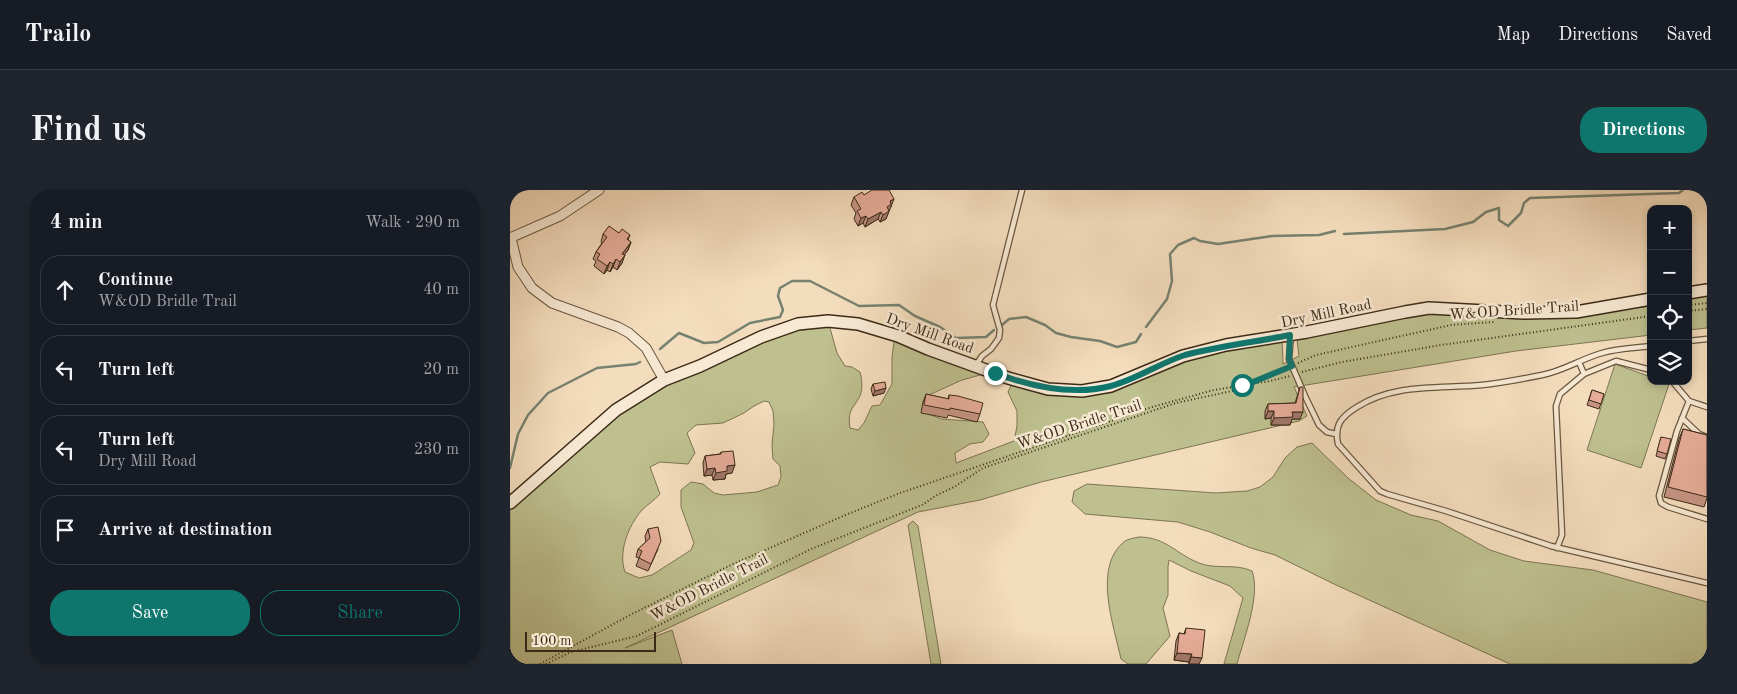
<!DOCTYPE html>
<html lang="en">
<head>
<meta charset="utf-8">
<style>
	body { margin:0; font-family:"Old Standard TT",serif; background:#20242c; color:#f1f3f6 }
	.controls { position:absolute; right:15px; top:15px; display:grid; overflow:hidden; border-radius:10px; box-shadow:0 2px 8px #0003 }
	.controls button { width:45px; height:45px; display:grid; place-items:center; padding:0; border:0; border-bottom:1px solid #363941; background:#171b24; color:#f1f3f6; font:25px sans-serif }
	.scale { position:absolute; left:15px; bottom:12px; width:131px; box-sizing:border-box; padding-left:5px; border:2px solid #3c2a17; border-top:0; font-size:14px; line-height:18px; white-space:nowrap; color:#3c2a17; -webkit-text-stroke:4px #f8e9d4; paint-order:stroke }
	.stop { position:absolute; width:15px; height:15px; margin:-11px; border:4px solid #0f766e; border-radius:50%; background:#fff }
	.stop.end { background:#0f766e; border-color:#fff; box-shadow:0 1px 5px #0008 }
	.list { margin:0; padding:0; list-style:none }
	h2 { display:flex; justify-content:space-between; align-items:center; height:65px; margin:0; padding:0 20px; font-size:21px }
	h2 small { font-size:16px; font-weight:400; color:#9ea1a6 }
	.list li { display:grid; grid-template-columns:32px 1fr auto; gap:15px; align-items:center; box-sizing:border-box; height:70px; margin:0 10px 10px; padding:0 10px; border:1px solid #363941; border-radius:20px }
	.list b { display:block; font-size:19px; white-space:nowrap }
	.list p { margin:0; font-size:16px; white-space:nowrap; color:#9ea1a6 }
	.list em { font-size:16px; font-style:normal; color:#9ea1a6 }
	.actions { display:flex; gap:10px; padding:15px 20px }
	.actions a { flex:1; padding:11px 0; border:1px solid #0f766e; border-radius:20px; text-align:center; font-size:18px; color:#0f766e }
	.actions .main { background:#0f766e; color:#fff }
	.icon { flex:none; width:28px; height:28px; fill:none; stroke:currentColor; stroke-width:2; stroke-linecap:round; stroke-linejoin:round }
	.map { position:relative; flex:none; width:1197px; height:474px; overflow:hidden; border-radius:20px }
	header { display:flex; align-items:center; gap:30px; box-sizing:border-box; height:70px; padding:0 25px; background:#171b24; border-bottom:1px solid #363941 }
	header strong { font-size:24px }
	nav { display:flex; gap:28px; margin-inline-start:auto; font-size:18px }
	.intro { display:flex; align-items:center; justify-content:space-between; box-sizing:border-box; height:120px; padding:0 30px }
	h1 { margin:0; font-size:35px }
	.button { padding:12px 22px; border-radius:20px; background:#0f766e; color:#fff; font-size:18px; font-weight:700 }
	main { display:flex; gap:30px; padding:0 30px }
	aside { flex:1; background:#171b24; border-radius:20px; box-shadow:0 2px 8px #0003 }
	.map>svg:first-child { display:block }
	.green { fill:#bec08f; stroke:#7d7553; fill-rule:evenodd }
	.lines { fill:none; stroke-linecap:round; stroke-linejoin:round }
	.stream { stroke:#768270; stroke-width:2.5 }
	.lane-casing { stroke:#6a5740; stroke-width:7 }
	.street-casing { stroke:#6a5740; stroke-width:11 }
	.secondary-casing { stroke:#3c2a17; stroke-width:14 }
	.path { stroke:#3c2a17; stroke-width:2; stroke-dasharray:1 2.5; stroke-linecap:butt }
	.lane { stroke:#f8e9d4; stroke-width:4.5 }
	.street { stroke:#f8e9d4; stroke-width:9 }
	.secondary { stroke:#f8e9d4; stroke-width:11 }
	.wall { fill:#c69484; stroke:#3c2a17 }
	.shaded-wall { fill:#a1786b; stroke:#3c2a17 }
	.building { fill:#e6ac99; stroke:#3c2a17 }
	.route { stroke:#0f766e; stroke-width:6 }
	.labels { text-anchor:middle; stroke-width:5; stroke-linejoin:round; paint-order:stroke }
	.street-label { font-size:15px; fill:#3c2a17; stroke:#f8e9d4 }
</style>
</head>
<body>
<header>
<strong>Trailo</strong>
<nav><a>Map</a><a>Directions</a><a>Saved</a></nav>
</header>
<div class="intro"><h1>Find us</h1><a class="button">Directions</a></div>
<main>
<aside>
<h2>4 min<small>Walk · 290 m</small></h2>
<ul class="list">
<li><svg class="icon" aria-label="ahead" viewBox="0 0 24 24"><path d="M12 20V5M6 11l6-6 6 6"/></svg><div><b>Continue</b><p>W&amp;OD Bridle Trail</p></div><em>40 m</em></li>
<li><svg class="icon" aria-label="left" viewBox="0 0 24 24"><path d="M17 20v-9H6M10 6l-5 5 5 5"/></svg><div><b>Turn left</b></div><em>20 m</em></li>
<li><svg class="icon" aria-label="left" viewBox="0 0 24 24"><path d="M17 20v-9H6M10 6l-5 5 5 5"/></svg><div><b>Turn left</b><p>Dry Mill Road</p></div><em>230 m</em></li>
<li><svg class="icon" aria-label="arrive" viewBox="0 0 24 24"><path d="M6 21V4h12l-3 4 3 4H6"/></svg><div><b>Arrive at destination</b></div></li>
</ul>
<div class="actions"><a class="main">Save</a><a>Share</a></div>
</aside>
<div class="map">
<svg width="1197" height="474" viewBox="0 0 1197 474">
	<rect width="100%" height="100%" fill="#f4ddbd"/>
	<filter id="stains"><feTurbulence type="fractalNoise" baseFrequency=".004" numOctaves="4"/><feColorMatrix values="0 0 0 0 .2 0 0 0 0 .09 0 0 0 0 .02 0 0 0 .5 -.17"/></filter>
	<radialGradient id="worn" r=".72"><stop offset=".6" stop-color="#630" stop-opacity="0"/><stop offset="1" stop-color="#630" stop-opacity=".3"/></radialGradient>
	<path class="green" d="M1197 103V138L1178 140V106Z
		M1141 116V145L1006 161 784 197 797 226 789 231 531 292 470 310 408 322 115 458 162 440 172 474H0V313L106 220 251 147 318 131 327 163 335 176 342 177 350 182C352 189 353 199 350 206 343 219 337 220 340 238L348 240 354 233 362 216 370 215 382 194V167L385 145 485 183 470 185 452 190 419 205 413 214 414 222 431 229 473 232 479 244 473 252 460 254 445 263 446 273 504 251 507 236V221L498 202 504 189 569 201 673 166 772 147 773 174 789 166 787 149 895 125 941 122 1008 128H1040ZM254 211 259 212 263 221 264 234 262 255 263 269 270 276 271 287 268 295 247 302 213 305 204 303 193 294 181 292 171 300V317L184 353 181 360 142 385 129 388 115 382C108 362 118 336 132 320 138 314 144 311 150 304L140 277 150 272 178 274 185 263 177 243 186 235 213 233 234 223 244 216Z
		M1105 174 1141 187V191H1151L1159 194 1131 278 1077 260Z
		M802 253 838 288 866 310 901 325 928 331 980 360 1014 371 1083 380 1197 412V474H1000L824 394 765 365 741 358 700 342 668 332 575 324 562 312 564 301 577 294 706 303 737 301 750 297 763 287 775 268 787 257Z
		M403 331 408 336 431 474H421L398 335Z
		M629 347C656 347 666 364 689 373 706 380 725 373 742 381 751 405 734 448 727 474H714L733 408 720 396 681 381 659 370 658 377V405L653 418 660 446 636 474H618L611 469C604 436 582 376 615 351 618 349 624 348 629 347Z"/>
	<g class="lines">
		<path class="stream" d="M834 44 935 39 963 32 976 22 989 18V30L998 36 1011 23 1014 13 1020 8 1169 3 1173 0
			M492 135 499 129 516 127 535 135 546 143 561 147 590 151 607 157 626 152 631 144
			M636 137 657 109 662 91 660 64 668 55 684 48 690 51 708 54 762 46 809 45 825 41
			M150 159 169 143 194 153 208 152 240 133 270 127 273 120 268 106 270 98 282 91H300L349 116 389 115 405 126 430 137 446 148 476 147 484 140
			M0 278 8 244 18 225 38 203 87 178 126 174 130 172"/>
		<defs>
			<path id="lane" d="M781 145 779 169 795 206 809 235 817 242 826 244
				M1178 151 1197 149
				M1141 156C1125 158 1108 158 1092 163 1071 169 1053 181 1032 185 1012 189 992 193 972 195 929 199 885 193 847 217 831 227 824 235 828 254L870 301 877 304 936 321 1041 356 1197 393
				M466 175 472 166 481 159 489 148 490 140 483 115 512 0
				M1074 184 1106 171 1141 180
				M1162 191 1179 211 1197 217
				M1179 211 1167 241 1149 306 1151 313 1158 317 1197 329
				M1172 228 1189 244 1197 247
				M1047 358 1052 345 1046 216 1050 204 1074 184 1069 172"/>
			<path id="street" d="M0 48 50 26 89 0
				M1 48 8 77 22 98 42 113 108 137 119 143 136 158 154 190"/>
			<path id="secondary" d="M1178 103 1197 100
				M0 313 106 220 154 190 190 176 251 147 288 134 318 131 348 134 388 146 418 159 498 188 538 199 572 201 601 196 673 166 716 155 797 142 895 122 919 118 1013 123 1066 122 1141 109"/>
		</defs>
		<use href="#lane" class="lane-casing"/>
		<use href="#street" class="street-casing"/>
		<use href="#secondary" class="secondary-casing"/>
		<path class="path" d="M1178 115 1197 113
			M1178 121 1197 119
			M788 173 806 165 941 135 984 132
			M792 182 832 172 931 155 1141 126
			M740 193 777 178
			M30 474 122 424 223 374 333 326 390 303 642 217 704 200 760 191 780 186
			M36 474 61 462 127 446 301 359 412 315 425 306 444 297 473 278 666 213 731 199 736 195"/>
		<use href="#lane" class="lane"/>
		<use href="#street" class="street"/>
		<use href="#secondary" class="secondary"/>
	</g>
	<path class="wall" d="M354 5 382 16 380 17 376 29 370 32 368 29 355 37 353 33 348 36 344 29 346 23 341 15 344 7Z
		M109 43 120 45 118 50 121 52 118 60 114 65 112 73 107 80 103 77 100 82 97 80 94 84 84 76 86 71 83 69 86 62 92 53 91 52 93 44Z
		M363 194 374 203 363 206 361 199Z
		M790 197V229H782L780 235H761V228L755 229V221L758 214 785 213Z
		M1082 200 1094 204 1089 219 1077 215Z
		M416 204 438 209 439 205 470 224 467 232 438 225 437 228 411 223 413 212Z
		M1173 239 1197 245V308L1194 317 1154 307 1169 249Z
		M1151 247 1157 264 1155 269 1146 266Z
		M211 262 222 283 216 284 215 289 203 290 202 285 194 286 193 273 195 266 210 264Z
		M138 339 148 359 138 381 126 376 129 368 126 367 128 359 136 352 135 346Z
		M676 438 689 474H679V472L664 470 666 451 669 443 674 444Z"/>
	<path class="shaded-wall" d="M384 9 376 29 370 32 373 25 380 11Z
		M371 22 368 29 355 37 358 29Z
		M356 26 353 33 348 36 351 28Z
		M121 52 118 60 110 71 112 64Z
		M115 65 112 73 107 80 110 72Z
		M106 69 103 77 100 82 103 74Z
		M100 72 97 80 94 84 97 76Z
		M376 198 374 203 363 206 365 201Z
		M758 221H764L761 228 755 229Z
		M782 222H793L790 229H782L780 235H761L764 228Z
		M225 275 222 283 216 284 215 289 203 290 206 283 217 276Z
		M205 278 202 285 194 286 197 279Z
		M667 463 682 464 679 472 664 470Z
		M681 467 692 468 689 474H679Z"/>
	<path class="building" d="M362 0H379L384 9 380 11 381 14 377 17 379 21 373 25 371 22 358 29 356 26 351 28 347 21 351 19 344 7 352 2 354 5Z
		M99 36 109 43 112 39 120 45 117 49 121 52 112 64 115 65 110 72 106 69 103 74 100 72 97 76 87 69 90 64 86 62 97 47 93 44Z
		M375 192 376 198 365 201 363 194Z
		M790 197H793V222H782L783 227 764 228V221H758V214L786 213Z
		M1082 200 1094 204 1091 214 1079 210Z
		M416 204 439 209V205L448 206 473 213 470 224 440 218V220L414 215Z
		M1173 239 1197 245V307L1158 297Z
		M1151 247 1161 249 1157 264 1147 261Z
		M223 261 225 275 217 276V281L206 283 205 278 197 279 195 266 211 264V262Z
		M148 337 151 351 141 374 129 368 132 361 128 359 140 348 138 339Z
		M676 438 695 440 692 468 681 467 682 464 667 463 669 443 675 444Z"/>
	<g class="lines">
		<path class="route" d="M485 183C522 197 562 206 601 196 627 189 650 173 675 165 710 156 745 152 780 145L779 169 782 176 738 194 732 195"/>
	</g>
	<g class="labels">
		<g class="street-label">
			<text transform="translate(1004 120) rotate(-4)" y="5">W&amp;OD Bridle Trail</text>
			<text transform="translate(816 123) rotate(-12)" y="5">Dry Mill Road</text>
			<text transform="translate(420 143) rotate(20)" y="5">Dry Mill Road</text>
			<text transform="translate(569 234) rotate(-18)" y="5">W&amp;OD Bridle Trail</text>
			<text transform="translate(199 397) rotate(-27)" y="5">W&amp;OD Bridle Trail</text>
		</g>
	</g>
	<rect width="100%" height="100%" filter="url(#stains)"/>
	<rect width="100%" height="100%" fill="url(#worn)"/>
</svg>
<div class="controls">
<button>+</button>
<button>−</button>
<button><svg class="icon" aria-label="locate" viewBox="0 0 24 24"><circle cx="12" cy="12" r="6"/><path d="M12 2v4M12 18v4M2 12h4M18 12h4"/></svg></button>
<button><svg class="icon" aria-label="layers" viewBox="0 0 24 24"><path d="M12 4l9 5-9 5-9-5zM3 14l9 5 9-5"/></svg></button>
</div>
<div class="scale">100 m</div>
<div class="stop" style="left:732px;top:195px"></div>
<div class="stop end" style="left:485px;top:183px"></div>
</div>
</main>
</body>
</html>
